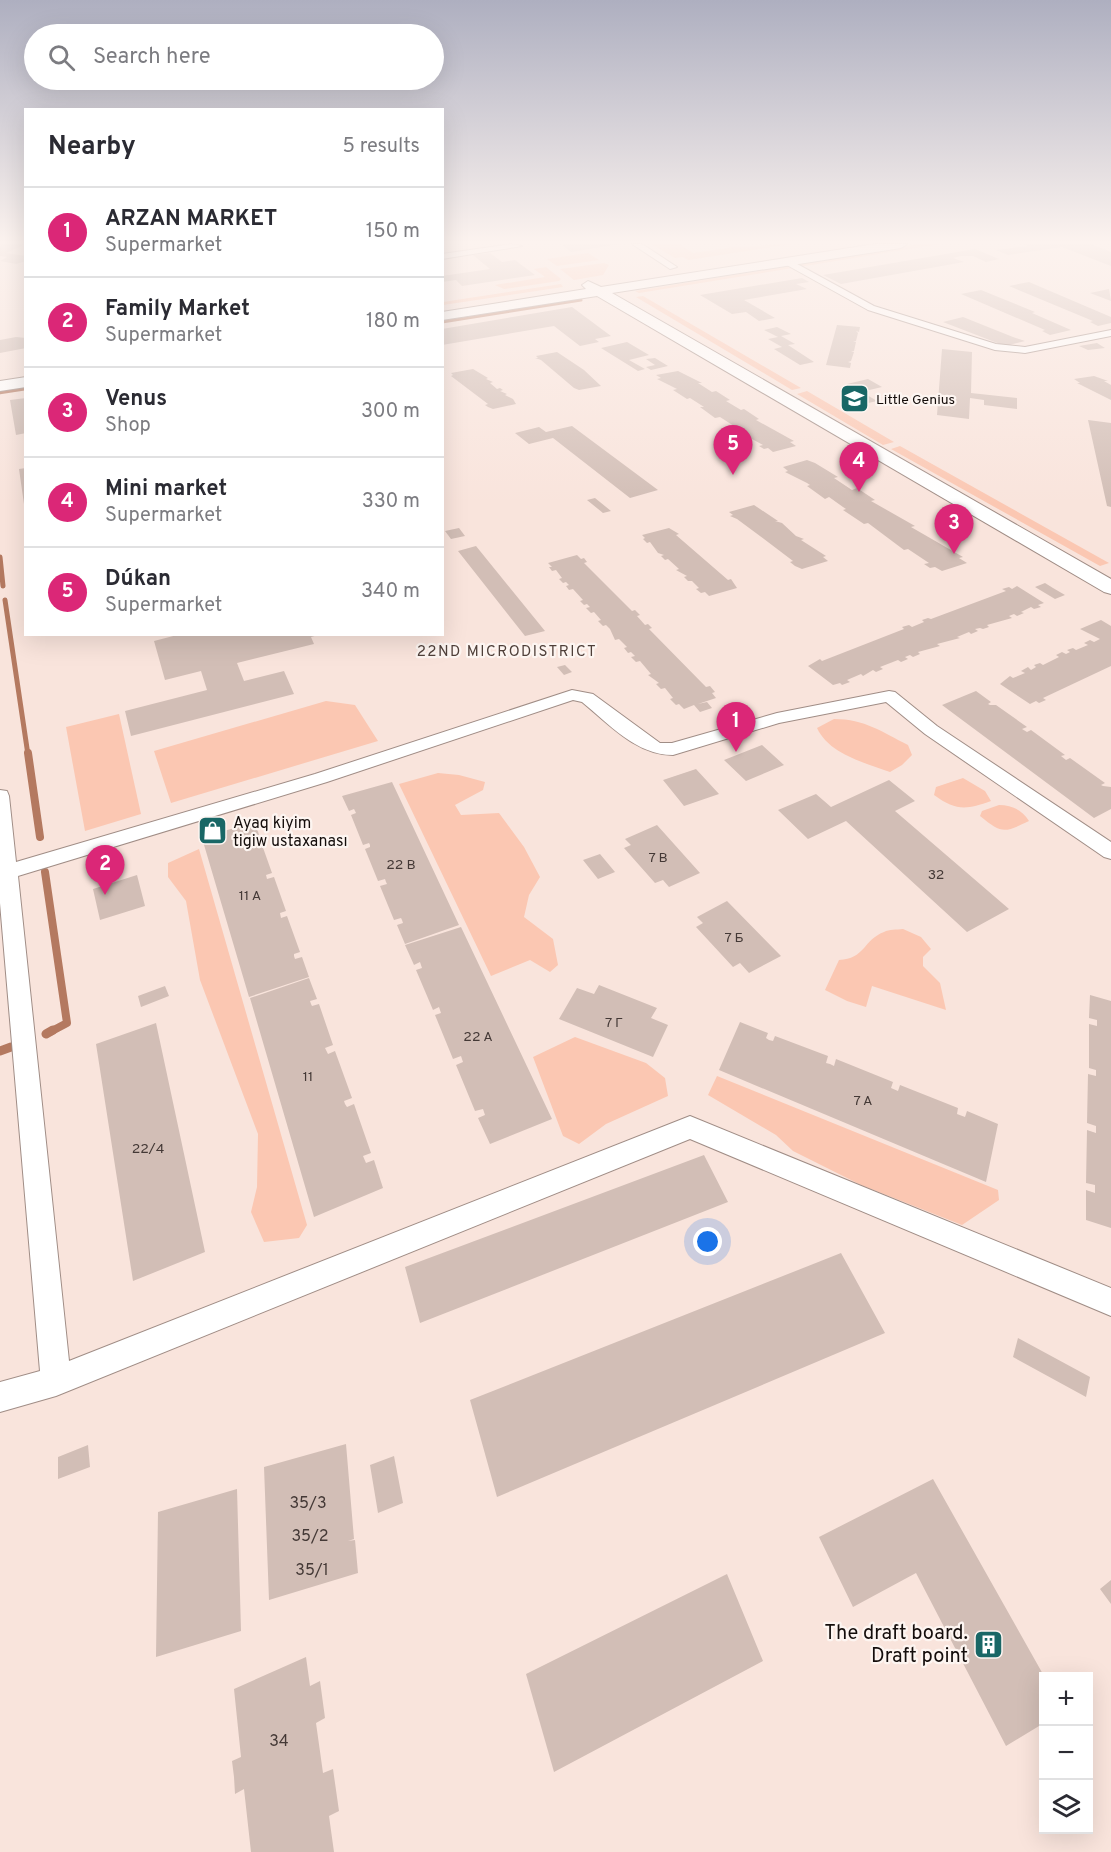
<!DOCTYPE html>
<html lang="en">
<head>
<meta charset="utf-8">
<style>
	body { margin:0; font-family:Overpass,sans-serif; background:#f2f2f3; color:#2b2b33 }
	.controls { position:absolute; right:18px; bottom:18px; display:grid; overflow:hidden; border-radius:0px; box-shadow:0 6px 24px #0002 }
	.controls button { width:54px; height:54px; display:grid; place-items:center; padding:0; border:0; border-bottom:2px solid #e1e1e2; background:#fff; color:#2b2b33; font:30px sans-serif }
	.you { position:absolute; left:708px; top:1242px; width:21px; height:21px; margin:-15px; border:4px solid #fff; border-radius:50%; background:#1a73e8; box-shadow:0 0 0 9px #1a73e833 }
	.badge { display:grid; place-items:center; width:39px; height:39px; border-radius:50%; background:#db2777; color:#fff; font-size:20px; font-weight:700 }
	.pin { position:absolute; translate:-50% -50px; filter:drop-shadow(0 2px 3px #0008) }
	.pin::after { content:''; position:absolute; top:32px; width:21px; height:18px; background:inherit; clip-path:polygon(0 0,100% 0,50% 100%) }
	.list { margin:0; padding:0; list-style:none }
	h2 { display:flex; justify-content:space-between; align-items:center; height:78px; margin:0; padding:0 24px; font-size:26px }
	h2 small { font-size:20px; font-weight:400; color:#7c7c81 }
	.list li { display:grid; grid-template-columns:39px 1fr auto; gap:18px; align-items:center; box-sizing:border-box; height:90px; padding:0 24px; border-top:2px solid #e1e1e2 }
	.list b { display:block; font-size:22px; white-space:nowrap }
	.list p { margin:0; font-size:20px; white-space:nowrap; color:#7c7c81 }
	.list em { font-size:20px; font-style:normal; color:#7c7c81 }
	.icon { flex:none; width:33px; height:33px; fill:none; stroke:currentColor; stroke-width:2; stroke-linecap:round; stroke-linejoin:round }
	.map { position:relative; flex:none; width:1111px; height:1852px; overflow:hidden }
	.search { position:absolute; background:#fff; box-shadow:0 6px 24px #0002; left:24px; top:24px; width:420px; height:66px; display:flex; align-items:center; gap:15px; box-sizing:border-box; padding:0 21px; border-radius:33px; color:#7c7c81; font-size:22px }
	.panel { position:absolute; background:#fff; box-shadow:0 6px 24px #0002; left:24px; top:108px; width:420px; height:528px; border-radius:0px }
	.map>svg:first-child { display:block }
	.green { fill:#fbc7b2 }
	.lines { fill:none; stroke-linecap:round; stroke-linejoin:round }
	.stream-far4 { stroke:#b47960; stroke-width:3 }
	.stream-far3 { stroke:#b47960; stroke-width:4.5 }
	.stream-far2 { stroke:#b47960; stroke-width:5 }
	.stream-far1 { stroke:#b47960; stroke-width:8 }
	.stream { stroke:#b47960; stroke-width:9 }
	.building { fill:#d2beb6 }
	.street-casing { stroke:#a08d86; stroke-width:2 }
	.secondary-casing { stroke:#a08d86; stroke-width:2 }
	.street { fill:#fff; fill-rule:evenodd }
	.secondary { fill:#fff; fill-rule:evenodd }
	.labels { text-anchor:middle; stroke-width:4.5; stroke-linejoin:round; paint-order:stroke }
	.far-poi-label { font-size:14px; fill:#140d0b; stroke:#fdf5f1; text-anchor:start }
	.number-label { font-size:14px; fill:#443936 }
	.far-neighbourhood-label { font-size:15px; letter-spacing:1.5px; fill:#4f3f39; stroke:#fdf5f1 }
	.poi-label { font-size:16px; fill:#140d0b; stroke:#fdf5f1; text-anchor:start }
	.near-number-label { font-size:16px; fill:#443936 }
	.near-poi-label { font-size:20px; fill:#140d0b; stroke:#fdf5f1; text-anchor:end }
</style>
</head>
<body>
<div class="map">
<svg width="1111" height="1852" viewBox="0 0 1111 1852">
	<rect width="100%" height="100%" fill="#f9e4dc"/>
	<path class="green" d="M651 244H679L693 253 735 247 792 244 688 260 683 257 675 258Z
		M919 244H940L799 267 796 264Z
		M588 253 599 260 557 266 547 259Z
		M604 263 609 265 603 275 574 280 560 269Z
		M788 266 793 268 639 293 635 291Z
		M546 267 561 279 559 281 504 289 495 285 545 277 534 269Z
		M561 284 563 287 443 305V302Z
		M643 296 801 388 792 390 636 297Z
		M807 391 894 442 883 445 797 394Z
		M900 446 1109 563 1100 566 891 449Z
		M326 701 355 705 378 741 171 803 154 751Z
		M119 714 141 814 85 831 66 727Z
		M834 719C865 719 882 732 908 745L912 755 902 765 890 772C865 763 829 754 817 728Z
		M438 773 459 775 485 782 483 790 455 805 461 815 499 813 524 847 540 877 529 895 524 917 553 939 558 965 550 972 530 960 491 976 399 784Z
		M963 778 985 791 991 801C966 810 956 811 934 795L936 787Z
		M999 805C1012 805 1022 810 1029 821 1004 833 1002 834 980 816L982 811Z
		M199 849 307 1225 299 1238 264 1242 251 1212 257 1187 258 1134 200 980 186 901 168 877V863Z
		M903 929 921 937 931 949 923 957V966L940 983 946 1010 872 986 866 1007 847 1001 825 990 839 960C865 959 863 940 884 932 889 929 897 930 903 929Z
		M575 1037 646 1063 665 1078 668 1096 606 1124 579 1144 563 1136 533 1057Z
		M717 1076 998 1190 999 1200 962 1225 861 1185 793 1151 776 1135 708 1095Z"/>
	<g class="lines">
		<path class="stream-far4" d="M442 322 581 300"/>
		<path class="stream-far3" d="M0 392 26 388"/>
		<path class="stream-far2" d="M0 557 3 586
			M5 600 28 755"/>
		<path class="stream-far1" d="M28 753 40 837
			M45 872 67 1023 50 1032"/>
		<path class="stream" d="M46 1034 53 1030
			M0 1051 11 1047"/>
	</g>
	<path class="building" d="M3 244H26L6 253 26 256V261L16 264 0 261 7 257 0 256V246Z
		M620 244 571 252 562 245 568 244Z
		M1024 244H1091L1111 252V266L1062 247 1008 255 996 250 1027 246Z
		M975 249 999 259 986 262 973 256H961L953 258 964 262 841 284 823 275Z
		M490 253 502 262 515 260 535 275 462 286 456 280 442 282V276L490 269 473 255Z
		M802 278 809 282 796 284 807 289 744 300 775 318 759 321 746 312 732 314 700 295Z
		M1029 282 1111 317V323L1098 326 1090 322 1093 321 1009 286Z
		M1109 289 1111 301 1090 293Z
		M981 290 1035 312 1032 313 1071 330 1050 335 1042 331 1045 330 961 294Z
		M572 307 611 336 595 339 599 342 580 346 554 326 442 345V329Z
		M963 317 1013 337 1025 341 1005 346 943 322Z
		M837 325 860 327 859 332 856 331 858 333 856 341H853L856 342 854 351H851L854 352 851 361 848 362 851 363 850 368 826 365Z
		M777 327 791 334 781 336 795 344 788 345 814 362 800 365 774 349 782 347 768 339 778 337 764 330Z
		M16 337 26 338V348L0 353V340Z
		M627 342 649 355 629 360 645 369 638 371 601 348Z
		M1097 343 1105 348 1088 350 1079 346Z
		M942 349 972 352 971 393 1017 398V409L984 405V400L970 398 969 419 937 415Z
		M557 352 584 370 601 386 579 390 574 388 541 360 535 358H538L536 356Z
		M655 358 668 366 651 370 646 367 655 365 646 359Z
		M473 369 488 378 486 379 493 382 490 383 497 389 500 388 503 390 500 391 507 394 505 395 513 399 516 404 493 409 488 407 485 405 488 404 451 376 453 375 451 373Z
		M678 371 702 383H698L712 392 716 391 730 400 726 401 741 410 744 409 759 419 756 420 794 441 790 442 796 446 773 452 768 448 764 449 759 446 763 445 730 427 734 426 720 417 715 418 700 407H704L701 405 690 398 687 399 673 390 677 389 657 379 661 378 656 375Z
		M1094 376 1108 381H1104L1111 385V400L1077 383H1080L1074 379Z
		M868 379 882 387 861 392 847 384Z
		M862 392 877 401 855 406 841 397Z
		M26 398V433L16 435 10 400Z
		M1088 420 1111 423V507L1107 506Z
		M572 426 658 490 630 498 553 438 529 444 515 433 539 427 546 432Z
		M807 460 815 463 838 477 834 478 852 490 857 488 875 500 871 501 915 526 911 527 963 557 959 558 967 563 942 571 935 567 930 568 924 564 929 563 908 549 904 550 868 523 864 524 843 510 846 509 843 507 829 497 825 499 807 486 810 485 807 483 785 472 788 471 783 467Z
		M26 468V504H24L19 469Z
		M595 498 611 511 603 513 587 500Z
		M754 505 778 521H775L782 523 796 536 804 539 801 540 826 556 823 557 828 561 802 569 795 566 790 562 793 561 764 539 737 519 730 516 733 515 729 512Z
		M459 528 465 536 451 539 445 531Z
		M669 528 679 534 676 535 728 580 731 579 737 588 709 596 705 592 701 593 696 589 699 588 692 581H688L684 577 687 576 676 570 679 569 668 559 665 560 661 556 664 555 658 553 650 542 647 543 643 539 645 538 642 535Z
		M476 546 545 631 525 636 458 551Z
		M577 555 581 559 584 558 587 562 584 563 632 611 635 610 640 615 637 616 645 625 648 624 652 628 649 629 706 687 710 686 715 692 712 693 716 698 698 704 707 702 712 708 700 712 694 705 684 709 679 704 676 705 670 699 673 698 665 688 661 689 656 684 659 683 648 675 651 674 640 661 636 662 631 657 635 656 631 652 628 653 624 648 627 647 619 639 615 640 610 629 606 625 603 626 598 621 601 620 594 612 591 613 586 608 590 607 587 604 584 605 580 601 583 600 573 589 569 590 566 586 569 585 566 582 563 583 559 579 562 578 556 570 552 571 549 567H552L548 563Z
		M1045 583 1053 588 1065 595 1055 599 1035 587Z
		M1017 586 1044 603 1038 605 1041 607 1034 609 1031 607 1021 612 1024 613 1017 616 1014 614 1009 616 1012 618 987 625 989 627 983 629 980 628 975 629 978 631 971 634 969 632 957 637 960 638 937 644 940 646 918 652 920 654 913 657 910 655 905 657 908 659 901 662 898 660 880 667 883 669 876 672 873 670 863 676 861 674 847 680 850 682 842 685 840 683 833 685 808 666 820 659 822 661 904 629 902 627 909 625 912 627 924 622 922 620 928 618 931 619 1006 591 1002 589 1009 587 1012 589Z
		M1101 620 1111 626V666L1043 698 1046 700 1039 703 1036 701 1030 704 1000 684 1010 676 1013 678 1025 673 1021 671 1028 667 1031 670 1036 667 1034 665 1040 663 1043 665 1059 657 1056 655 1062 652 1066 654 1070 652 1067 650 1073 648 1076 650 1088 645 1084 643 1090 640 1094 642 1100 639 1080 629Z
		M181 634H318V635L311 637 314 644 237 663 244 681 284 671 294 694 131 736 125 711 207 690 201 671 165 680 154 641Z
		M565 665 572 672 564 675 557 667Z
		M976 691 991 702 988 704 990 705H996L1027 727 1022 729 1027 732 1031 730 1065 755 1061 756 1066 760 1070 758 1105 783 1101 785 1103 786 1111 787V809L1094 818 942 705Z
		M762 745 784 765 746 781 724 760Z
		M696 769 719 794 684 806 663 780Z
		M889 780 915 801 895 811 1009 909 967 932 846 821 808 839 778 810 816 794 831 807Z
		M392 782 459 925 405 944 397 925 403 923 402 920 401 918 394 920 380 886 387 884 386 882 385 879 378 881 365 849 370 847V845L369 843 363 845 351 815 356 813 354 809 349 811 342 796Z
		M255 822 260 838 254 839 256 844 261 842 272 873 266 875 267 879 274 877 286 911 280 913 281 918 287 916 300 952 294 954V956L295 959 302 957 309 977 249 997 202 838 210 835 209 830 215 828 217 833Z
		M657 825 700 873 669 887 663 880 655 883 624 848 631 845 625 839Z
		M600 854 615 872 598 879 583 860Z
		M137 875 145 906 100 920 93 889Z
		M727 901 781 956 749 973 740 963 733 967 696 927 703 923 697 917Z
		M461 927 552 1119 490 1144 478 1118 485 1115 483 1109 475 1111 456 1065 463 1062 461 1056 453 1059 435 1015 441 1013 439 1007 433 1010 416 970 422 968 420 962 414 965 405 945Z
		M309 978 317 999 310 1001 311 1004 312 1006 319 1004 333 1045 325 1048 328 1054 335 1051 352 1098 344 1101 345 1104 347 1107 354 1104 371 1153 363 1156 366 1163 374 1160 383 1188 314 1217 250 998Z
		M599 985 657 1008 651 1018 668 1025 653 1057 559 1019 577 988 594 994Z
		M165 986 169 996 141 1007 138 996Z
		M1090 995 1111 1001V1228L1086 1220V1190L1095 1193V1185L1086 1183 1087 1130 1096 1133V1126L1087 1123 1088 1074 1096 1076V1070L1089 1068V1024L1097 1026V1020L1089 1018Z
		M740 1022 768 1033 766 1038 769 1040 773 1041 775 1036 828 1056 826 1063 830 1064 834 1066 836 1059 893 1082 891 1088 898 1091 900 1085 958 1108 957 1114 965 1117 967 1111 998 1124 986 1182 719 1070Z
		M156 1023 205 1252 133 1281 96 1044Z
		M704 1155 728 1202 420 1323 405 1267Z
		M841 1253 885 1333 497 1497 470 1400Z
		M1018 1338 1090 1377 1086 1397 1013 1357Z
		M346 1444 354 1539 348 1541 355 1540 358 1573 269 1600 264 1467Z
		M88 1445 90 1467 58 1479V1457Z
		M394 1456 403 1503 378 1513 370 1465Z
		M933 1479 1044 1676V1723L1006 1746 916 1573 853 1607 819 1537Z
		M237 1489 241 1631 156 1657 158 1512Z
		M727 1574 763 1661 554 1772 526 1674Z
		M1111 1580V1604L1100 1589Z
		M306 1657 310 1686 320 1681 325 1718 316 1723 323 1773 333 1769 339 1811 329 1816 334 1852H251L244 1789 235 1794 234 1777 232 1761 241 1757 234 1689Z"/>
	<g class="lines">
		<defs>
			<path id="street" d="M511 244 522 246 442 259V254Z
				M632 244H642L677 267 670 269Z
				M788 259 874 306 996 344 1025 347 1111 330V336L1025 353 995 350 868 310 785 264 784 262Z
				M572 690 593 694 660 743H672L777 713 889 691 895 692 937 726 1111 842V859L1104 857 925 734 886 702 779 723 673 755C636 755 609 724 582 702L573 700 327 782 18 876 69 1361 690 1116 1111 1288V1316L690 1139 56 1396 0 1412V1382L40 1371 0 903V790L7 791 9 796 16 862 315 774Z"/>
			<path id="secondary" d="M875 244H907L901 248 612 293 1111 579V594L1104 592 597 296 442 320V312L586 289 582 285 588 281 601 287Z
				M26 377V387L0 391V381Z"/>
		</defs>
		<use href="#street" class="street-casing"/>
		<use href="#secondary" class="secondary-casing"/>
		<use href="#street" class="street"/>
		<use href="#secondary" class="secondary"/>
	</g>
	<linearGradient id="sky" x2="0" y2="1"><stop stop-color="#aeafc0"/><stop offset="0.48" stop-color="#fcf3ef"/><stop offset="1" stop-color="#fcf3ef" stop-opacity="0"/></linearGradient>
	<rect width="1111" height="504" fill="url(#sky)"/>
	<defs>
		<symbol id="school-square" viewBox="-11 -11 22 22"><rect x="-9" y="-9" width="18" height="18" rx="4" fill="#196766" stroke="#fdf5f1"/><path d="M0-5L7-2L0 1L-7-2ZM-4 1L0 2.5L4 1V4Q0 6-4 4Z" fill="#fff"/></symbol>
		<symbol id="shop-square" viewBox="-11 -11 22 22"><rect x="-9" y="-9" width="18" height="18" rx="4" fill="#196766" stroke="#fdf5f1"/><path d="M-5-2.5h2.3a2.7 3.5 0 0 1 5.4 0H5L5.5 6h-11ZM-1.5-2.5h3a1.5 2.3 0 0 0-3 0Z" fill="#fff"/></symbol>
		<symbol id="building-square" viewBox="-11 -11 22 22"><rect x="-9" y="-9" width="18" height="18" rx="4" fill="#196766" stroke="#fdf5f1"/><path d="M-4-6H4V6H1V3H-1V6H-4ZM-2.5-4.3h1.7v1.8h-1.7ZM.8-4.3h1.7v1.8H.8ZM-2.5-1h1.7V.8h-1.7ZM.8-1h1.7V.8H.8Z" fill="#fff"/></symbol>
	</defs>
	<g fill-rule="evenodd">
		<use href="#school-square" x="838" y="382" width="33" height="33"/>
		<use href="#shop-square" x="196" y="814" width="33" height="33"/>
		<use href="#building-square" x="972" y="1628" width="33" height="33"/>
	</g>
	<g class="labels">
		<g class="far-poi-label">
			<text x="876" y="404">Little Genius</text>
		</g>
		<g class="number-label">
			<text x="658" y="862">7 В</text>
			<text x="401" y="869">22 В</text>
			<text x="936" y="879">32</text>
			<text x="250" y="900">11 А</text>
			<text x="734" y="942">7 Б</text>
			<text x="614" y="1027">7 Г</text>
			<text x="478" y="1041">22 А</text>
			<text x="308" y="1081">11</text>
			<text x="863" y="1105">7 А</text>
			<text x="148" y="1153">22/4</text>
		</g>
		<g class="far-neighbourhood-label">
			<text x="507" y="656">22ND MICRODISTRICT</text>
		</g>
		<g class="poi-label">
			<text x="233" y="828">Ayaq kiyim<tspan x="233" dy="18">tigiw ustaxanası</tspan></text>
		</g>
		<g class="near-number-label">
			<text x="308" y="1508">35/3</text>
			<text x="310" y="1541">35/2</text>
			<text x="312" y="1575">35/1</text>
			<text x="279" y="1746">34</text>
		</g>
		<g class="near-poi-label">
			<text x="968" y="1639">The draft board.<tspan x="968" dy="23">Draft point</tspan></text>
		</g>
	</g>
</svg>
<div class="controls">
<button>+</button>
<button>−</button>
<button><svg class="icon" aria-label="layers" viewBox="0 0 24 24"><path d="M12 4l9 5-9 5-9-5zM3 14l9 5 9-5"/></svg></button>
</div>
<div class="you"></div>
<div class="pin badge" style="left:736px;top:752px">1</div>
<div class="pin badge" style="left:105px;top:895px">2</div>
<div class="pin badge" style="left:954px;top:554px">3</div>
<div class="pin badge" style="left:859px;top:492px">4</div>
<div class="pin badge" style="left:733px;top:475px">5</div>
<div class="search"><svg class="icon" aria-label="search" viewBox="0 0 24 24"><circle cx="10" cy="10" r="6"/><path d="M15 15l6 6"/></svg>Search here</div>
<section class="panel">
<h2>Nearby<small>5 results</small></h2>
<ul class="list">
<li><span class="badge">1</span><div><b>ARZAN MARKET</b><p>Supermarket</p></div><em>150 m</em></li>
<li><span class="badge">2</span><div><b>Family Market</b><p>Supermarket</p></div><em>180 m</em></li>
<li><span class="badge">3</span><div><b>Venus</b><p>Shop</p></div><em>300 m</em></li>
<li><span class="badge">4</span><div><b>Mini market</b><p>Supermarket</p></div><em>330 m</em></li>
<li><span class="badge">5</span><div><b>Dúkan</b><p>Supermarket</p></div><em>340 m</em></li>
</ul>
</section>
</div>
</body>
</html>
